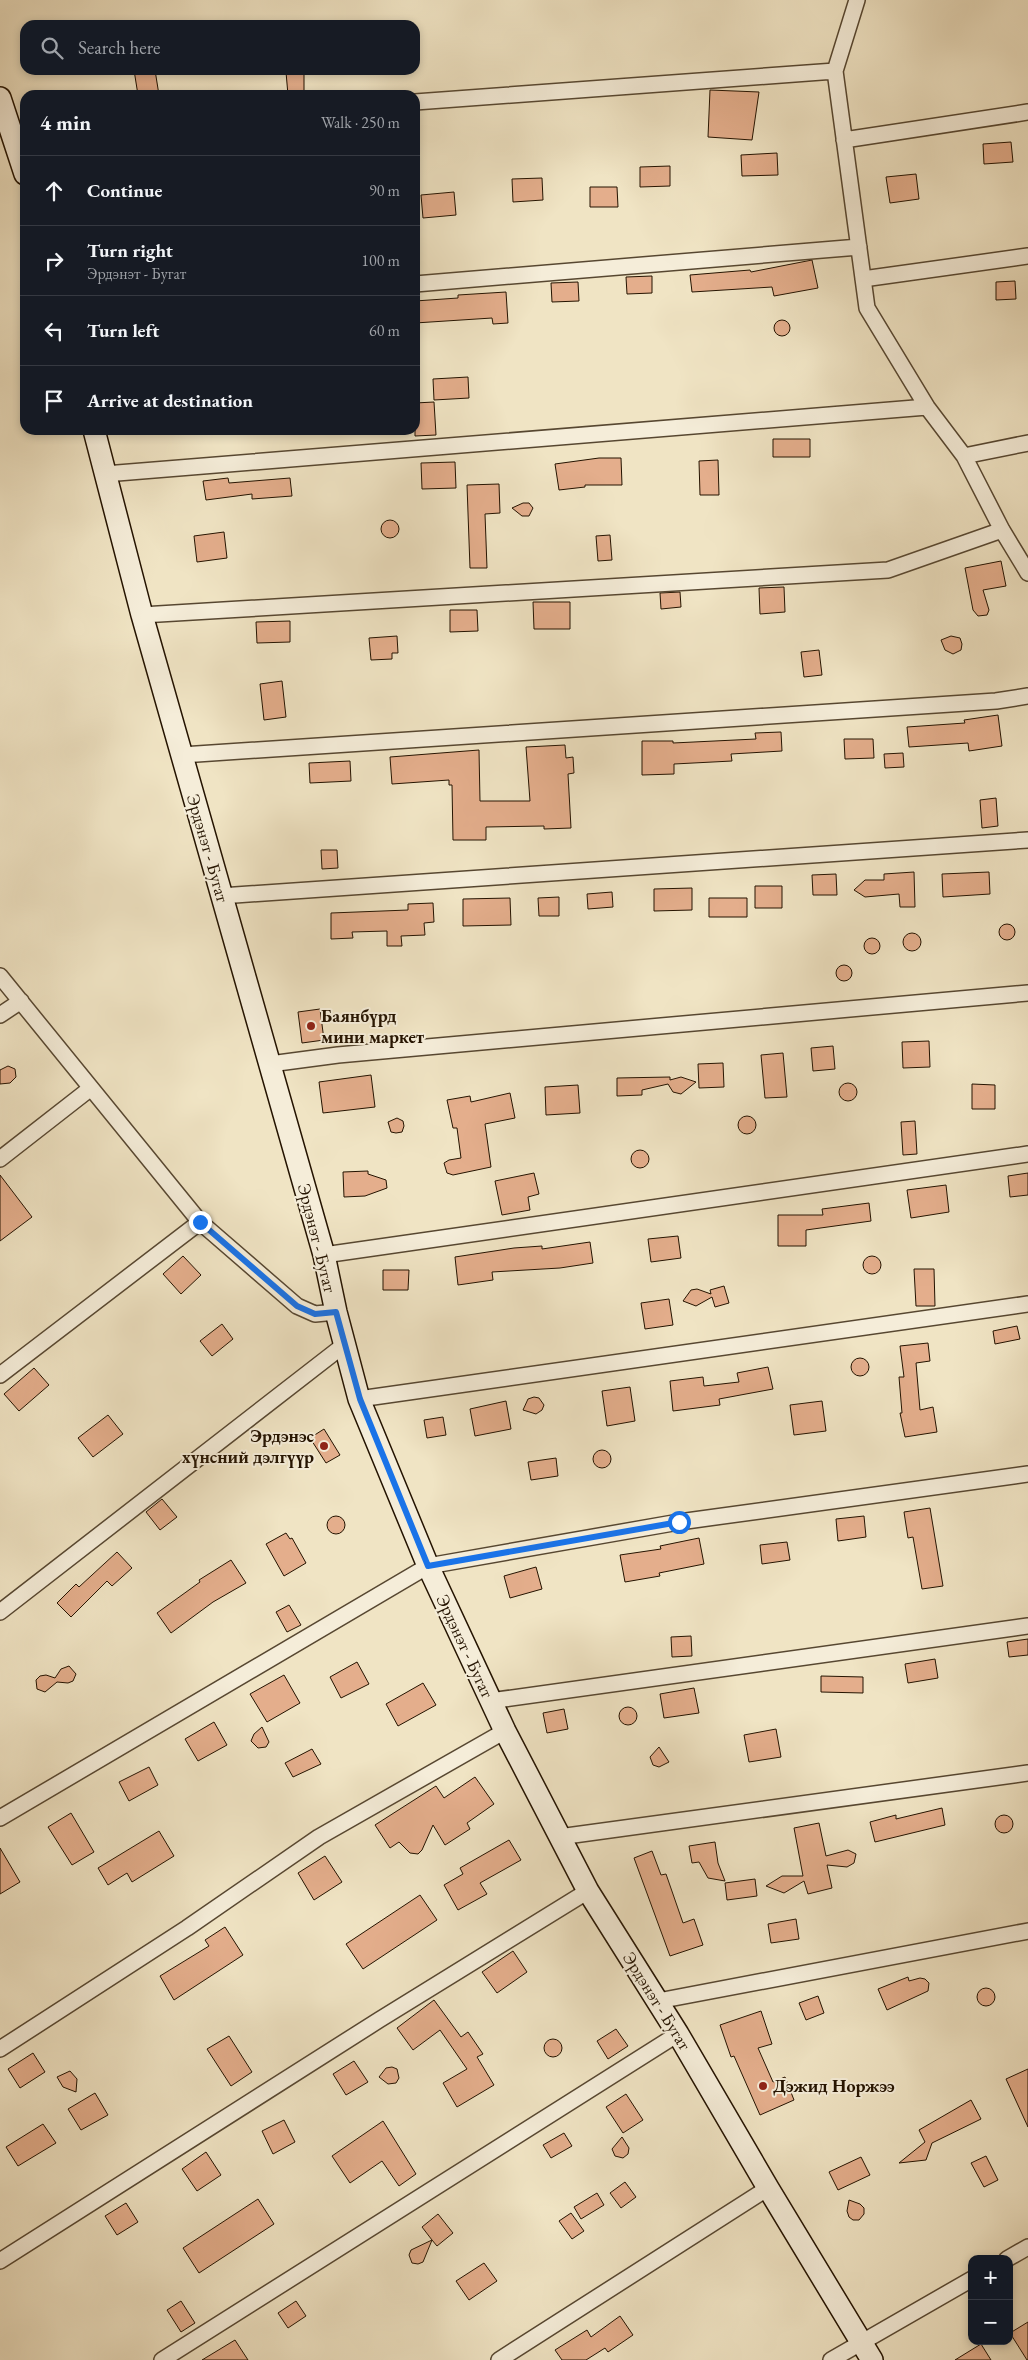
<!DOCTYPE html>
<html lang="en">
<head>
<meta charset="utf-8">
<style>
	body { margin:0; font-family:"EB Garamond",serif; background:#242831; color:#f1f3f6 }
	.controls { position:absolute; right:15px; bottom:15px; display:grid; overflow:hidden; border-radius:10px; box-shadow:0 2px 8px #0003 }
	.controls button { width:45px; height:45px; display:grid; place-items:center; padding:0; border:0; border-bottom:1px solid #363941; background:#171b24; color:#f1f3f6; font:25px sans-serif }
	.stop { position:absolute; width:15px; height:15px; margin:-11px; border:4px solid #1a73e8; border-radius:50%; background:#fff }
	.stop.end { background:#1a73e8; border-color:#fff; box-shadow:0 1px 5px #0008 }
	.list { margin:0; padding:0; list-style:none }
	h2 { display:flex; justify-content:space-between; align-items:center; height:65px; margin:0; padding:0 20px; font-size:21px }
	h2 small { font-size:16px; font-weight:400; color:#9ea1a6 }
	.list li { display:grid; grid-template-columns:32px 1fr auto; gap:15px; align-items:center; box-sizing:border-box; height:70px; padding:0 20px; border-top:1px solid #363941 }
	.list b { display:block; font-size:19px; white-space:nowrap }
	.list p { margin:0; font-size:16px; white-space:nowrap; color:#9ea1a6 }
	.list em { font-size:16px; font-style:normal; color:#9ea1a6 }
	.icon { flex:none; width:28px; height:28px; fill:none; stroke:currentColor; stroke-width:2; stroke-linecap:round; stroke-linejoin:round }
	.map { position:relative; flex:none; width:1028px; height:2360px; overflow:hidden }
	.search { position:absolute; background:#171b24; box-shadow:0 2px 8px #0003; left:20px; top:20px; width:400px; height:55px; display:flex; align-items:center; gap:12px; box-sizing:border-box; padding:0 18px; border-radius:15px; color:#9ea1a6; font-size:19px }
	.panel { position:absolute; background:#171b24; box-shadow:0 2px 8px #0003; left:20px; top:90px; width:400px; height:345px; border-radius:15px }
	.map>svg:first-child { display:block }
	.building { fill:#e4ae8c; stroke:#241300 }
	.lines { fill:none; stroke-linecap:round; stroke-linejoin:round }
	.street-casing { stroke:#574731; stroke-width:18 }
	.secondary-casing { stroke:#241300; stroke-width:24 }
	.street { stroke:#f5edd9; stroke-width:15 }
	.secondary { stroke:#f5edd9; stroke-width:21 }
	.route { stroke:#1a73e8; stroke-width:6 }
	.poi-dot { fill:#8f2418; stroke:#f5edd9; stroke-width:2 }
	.labels { text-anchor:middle; stroke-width:4; stroke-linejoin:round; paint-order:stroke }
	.street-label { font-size:18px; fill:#241300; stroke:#f5edd9 }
	.poi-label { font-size:18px; font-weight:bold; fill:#241300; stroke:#f5edd9; text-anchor:start }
</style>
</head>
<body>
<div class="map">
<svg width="1028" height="2360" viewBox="0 0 1028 2360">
	<rect width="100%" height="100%" fill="#f0e4c4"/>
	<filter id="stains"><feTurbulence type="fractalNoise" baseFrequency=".004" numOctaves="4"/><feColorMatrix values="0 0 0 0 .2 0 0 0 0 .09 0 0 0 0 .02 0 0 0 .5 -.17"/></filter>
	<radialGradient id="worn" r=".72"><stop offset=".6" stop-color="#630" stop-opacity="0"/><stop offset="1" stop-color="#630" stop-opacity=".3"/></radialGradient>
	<path class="building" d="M134 70H155L159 95H138Z
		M304 71V94L288 95 286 72Z
		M710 90 759 92 752 140 708 137Z
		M1011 142 1013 162 984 164 983 144Z
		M777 153 778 175 742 176 741 155Z
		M670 166V186L640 187V167Z
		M916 174 919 199 890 203 886 177Z
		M542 178 543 200 513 202 512 179Z
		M590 187H617L618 207H590Z
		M454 192 456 215 423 218 421 195Z
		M812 260 818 288 774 296 772 287 692 292 690 275 750 270 751 272Z
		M652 276V293L627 294 626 277Z
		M1015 281 1016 299 996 300V282Z
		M578 282 579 301 552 302 551 283Z
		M506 292 508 323 493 324 492 318 415 323V301L458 298V295Z
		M774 328a8 8 0 1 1 16 0a8 8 0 1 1-16 0Z
		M468 377 469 398 434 400 433 379Z
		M434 402 436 435 415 436V403Z
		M773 439H810V457H773Z
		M599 458H621L622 485H585V487L559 490 555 464Z
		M718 460 719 495H700L699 461Z
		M455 462 456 488 422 489 421 463Z
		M228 478 229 483 290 478 292 496 252 499V494L206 500 203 481Z
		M499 484 500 513 485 514 487 568H470L467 485Z
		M523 503H529L533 508 529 516H522L512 508Z
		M381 529a9 9 0 1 1 18 0a9 9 0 1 1-18 0Z
		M224 532 227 558 197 562 194 536Z
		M610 535 612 560 598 561 596 536Z
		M1001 561 1006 586 983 590 989 610 987 615 978 616 973 610 965 568Z
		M784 587 785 612 760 614 759 588Z
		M680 592 681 607 661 609 660 593Z
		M533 602H570V629H534Z
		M450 610H477L478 631 450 632Z
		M290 621V642L257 643 256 622Z
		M397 636 398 653H392V659L371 660 369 638Z
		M951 636 960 638 962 644 961 650 953 654 945 650 941 640Z
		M819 650 822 675 804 677 801 652Z
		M282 681 286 717 264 720 260 684Z
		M998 715 1002 746 969 751 968 743 909 747 907 727 965 723 964 720Z
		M781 732 782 751 731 754 732 761 674 764V774L642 775V741H673V743L756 739 755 733Z
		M844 739H873L874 758 845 759Z
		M565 745 566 758 573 757 574 773 568 774 571 828 544 829V826L486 827V840H453L452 785H449V780L392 784 390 757 479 750 480 801H530L526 747Z
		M903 753 904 767 885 768 884 754Z
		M350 761 351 781 310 783 309 763Z
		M996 798 998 826 982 828 980 800Z
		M321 850H337L338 868 322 869Z
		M914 872 915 907H900L899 894 865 897 854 890 865 880H884V874Z
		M989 872 990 894 943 897 942 874Z
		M836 874 837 895H813L812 875Z
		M755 886H782V908H755Z
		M692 888V910L654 911V889Z
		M612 892 613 907 588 909 587 894Z
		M559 897V916H539L538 898Z
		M510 898 511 925 463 926V899Z
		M709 898H747V917H709Z
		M433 903 434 922 424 923 425 935 401 936 402 946H387V931L352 932 353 938 331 939V913L408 910V904Z
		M999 932a8 8 0 1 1 16 0a8 8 0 1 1-16 0Z
		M903 942a9 9 0 1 1 18 0a9 9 0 1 1-18 0Z
		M864 946a8 8 0 1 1 16 0a8 8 0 1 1-16 0Z
		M836 973a8 8 0 1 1 16 0a8 8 0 1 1-16 0Z
		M320 1009 324 1040 302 1043 298 1012Z
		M929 1041 930 1067 903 1068 902 1042Z
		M833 1046 835 1069 813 1071 811 1048Z
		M783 1053 787 1097 765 1098 761 1055Z
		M723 1063 724 1087 699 1088 698 1064Z
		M8 1066 15 1069 16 1077 10 1083 0 1084V1070Z
		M371 1075 375 1107 323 1113 319 1082Z
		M670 1077V1080L681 1077 696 1082 681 1094 673 1092 668 1084 642 1090V1095L617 1096V1078Z
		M839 1092a9 9 0 1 1 18 0a9 9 0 1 1-18 0Z
		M972 1084 995 1085V1109H972Z
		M578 1085 580 1113 546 1115 545 1087Z
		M510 1093 515 1118 485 1124 491 1167 453 1175 447 1173 444 1163 449 1160 461 1158 457 1128H453L447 1100 470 1096 471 1102Z
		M738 1125a9 9 0 1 1 18 0a9 9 0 1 1-18 0Z
		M397 1118 403 1121 404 1126 402 1132 396 1133 391 1132 388 1122Z
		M915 1121 917 1154 903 1155 901 1122Z
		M631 1159a9 9 0 1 1 18 0a9 9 0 1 1-18 0Z
		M368 1171V1174L386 1180 387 1188 365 1196 344 1197 343 1172Z
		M534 1173 539 1194 528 1197 530 1210 502 1215 495 1181Z
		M1028 1173V1195L1010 1197 1008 1176Z
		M0 1175 32 1217 0 1241Z
		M946 1185 949 1212 911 1218 907 1190Z
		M869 1203 871 1221 806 1230V1246H778V1215H823L822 1209Z
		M678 1236 681 1258 651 1262 648 1239Z
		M590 1242 593 1263 560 1268 492 1272 493 1280 458 1285 455 1257 514 1248 542 1246V1249Z
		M183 1256 201 1275 181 1294 163 1274Z
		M863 1265a9 9 0 1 1 18 0a9 9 0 1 1-18 0Z
		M914 1269H934L935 1306H916Z
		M383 1270H409L408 1290H383Z
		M724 1286 729 1303 715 1307 712 1297 696 1306 683 1301 691 1290 697 1289 711 1294 710 1290Z
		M669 1299 673 1325 645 1329 641 1303Z
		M222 1324 233 1339 212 1356 200 1341Z
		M1017 1326 1020 1339 995 1344 993 1331Z
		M928 1343 930 1361 916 1363 920 1410 933 1407 937 1432 905 1437 900 1413H902L899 1377H904L900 1346Z
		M851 1367a9 9 0 1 1 18 0a9 9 0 1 1-18 0Z
		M768 1367 773 1389 719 1399 720 1405 673 1411 670 1381 703 1377 704 1386 739 1382 737 1373Z
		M34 1368 49 1385 19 1411 4 1394Z
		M630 1387 635 1421 607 1426 602 1391Z
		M534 1397 539 1398 544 1405 542 1410 536 1414 523 1410 528 1399Z
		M506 1401 511 1429 475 1436 470 1409Z
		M822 1401 826 1431 794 1435 790 1405Z
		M108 1415 123 1434 93 1457 78 1438Z
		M443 1417 446 1435 427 1438 424 1420Z
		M324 1429 340 1455 326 1463 310 1438Z
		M593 1459a9 9 0 1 1 18 0a9 9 0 1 1-18 0Z
		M556 1458 558 1476 531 1480 528 1462Z
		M162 1499 177 1517 160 1530 146 1512Z
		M930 1508 943 1586 922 1589 913 1537 908 1538 904 1512Z
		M864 1516 866 1537 838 1541 836 1519Z
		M327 1525a9 9 0 1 1 18 0a9 9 0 1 1-18 0Z
		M286 1533 290 1539 292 1538 306 1563 284 1576 266 1544Z
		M699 1538 704 1564 659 1573 660 1576 625 1582 620 1555 661 1549 660 1546Z
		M787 1542 790 1560 762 1564 760 1545Z
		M117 1552 132 1568 112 1586 107 1581 71 1617 57 1603 76 1584 79 1587Z
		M231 1560 246 1583 213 1602 171 1633 157 1613 200 1582 199 1580Z
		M536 1567 542 1589 510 1598 504 1576Z
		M289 1605 301 1625 287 1632 276 1612Z
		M691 1636 692 1656 672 1657 671 1637Z
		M1028 1639V1655L1009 1657 1007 1642Z
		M935 1659 938 1678 908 1683 905 1664Z
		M357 1662 369 1684 341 1698 330 1677Z
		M69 1666 76 1674 73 1681 68 1683 57 1682 45 1692 37 1689 36 1680 40 1676 46 1675 55 1678 61 1669Z
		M284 1675 300 1703 267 1722 250 1694Z
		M821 1676 863 1677V1693L821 1692Z
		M423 1683 436 1705 398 1726 386 1704Z
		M694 1688 699 1713 664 1718 660 1694Z
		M619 1716a9 9 0 1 1 18 0a9 9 0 1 1-18 0Z
		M564 1709 568 1729 547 1733 543 1713Z
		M214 1722 227 1745 198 1761 185 1739Z
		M262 1727 269 1742 266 1747 258 1748 251 1741 254 1734Z
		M776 1729 781 1757 749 1762 744 1735Z
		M659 1747 669 1762 659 1767 653 1765 650 1757Z
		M312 1749 321 1764 293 1777 285 1763Z
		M149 1767 158 1785 129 1801 119 1782Z
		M475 1777 494 1804 467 1823 470 1829 445 1845 433 1825 422 1850 418 1854 410 1853 399 1842 390 1848 375 1825 436 1786 444 1798Z
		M942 1808 945 1825 875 1842 870 1822 896 1815V1819Z
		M71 1813 94 1852 72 1865 48 1827Z
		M995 1824a9 9 0 1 1 18 0a9 9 0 1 1-18 0Z
		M819 1823 826 1856 848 1850 856 1854 854 1863 847 1867 827 1865 832 1888 808 1894 804 1881 784 1893 766 1886 782 1876H803L794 1828Z
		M159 1831 174 1856 132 1882 127 1873 108 1885 98 1868Z
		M509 1840 521 1860 480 1883 487 1894 458 1910 444 1885 463 1874 460 1868Z
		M715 1842 718 1863 725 1881 708 1878 699 1862 692 1863 689 1846Z
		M0 1848 20 1882 0 1894Z
		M652 1851 661 1875 666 1874 683 1923 694 1919 703 1945 670 1956 634 1858Z
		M325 1856 342 1882 314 1900 298 1873Z
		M755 1879 757 1896 727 1900 725 1883Z
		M420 1895 437 1920 363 1969 346 1944Z
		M796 1919 799 1939 771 1943 768 1924Z
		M225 1927 243 1955 174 2000 160 1976 209 1946 205 1940Z
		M513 1951 527 1972 497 1993 482 1972Z
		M908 1977 909 1981 920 1978 925 1979 929 1983 928 1991 887 2010 878 1989Z
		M977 1997a9 9 0 1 1 18 0a9 9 0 1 1-18 0Z
		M818 1996 824 2013 806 2020 799 2003Z
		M434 2000 461 2037 468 2032 483 2054 477 2057 494 2085 457 2107 443 2083 467 2069 440 2030 413 2050 397 2028Z
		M761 2011 772 2044 758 2048 773 2082 785 2077 794 2100 760 2115 734 2056 731 2057 720 2025Z
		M616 2029 628 2046 608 2059 597 2041Z
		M229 2036 252 2072 231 2086 207 2049Z
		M544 2048a9 9 0 1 1 18 0a9 9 0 1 1-18 0Z
		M33 2053 45 2072 20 2088 8 2069Z
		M354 2061 368 2082 346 2095 333 2074Z
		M392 2067 397 2069 399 2078 396 2083 388 2084 379 2077 386 2068Z
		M1028 2069V2127L1006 2079Z
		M70 2071 77 2079 76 2092 63 2087 57 2077Z
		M95 2093 108 2115 81 2130 68 2109Z
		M626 2094 643 2120 623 2133 606 2107Z
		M971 2100 981 2119 932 2143 926 2160 899 2163 925 2142 919 2130Z
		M284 2120 295 2142 273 2154 262 2131Z
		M383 2121 416 2174 399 2186 382 2161 350 2183 332 2156Z
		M43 2124 56 2143 18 2166 6 2147Z
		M564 2133 572 2146 551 2158 543 2145Z
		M622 2137 629 2148 628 2154 623 2158 615 2156 612 2149Z
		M206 2152 221 2175 197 2191 182 2169Z
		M986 2156 998 2180 984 2187 971 2163Z
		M861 2157 870 2175 838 2190 829 2172Z
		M625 2182 636 2197 621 2208 610 2193Z
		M597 2193 604 2205 581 2219 574 2207Z
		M258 2199 274 2224 199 2273 183 2248Z
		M849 2200 860 2204 864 2208V2214L859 2220H853L849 2217 847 2211Z
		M126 2203 138 2222 117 2235 105 2216Z
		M571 2213 584 2231 572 2239 559 2221Z
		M438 2214 453 2233 437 2246 432 2240 423 2262 418 2264 412 2263 409 2255 411 2250 432 2240 422 2227Z
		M484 2263 497 2281 469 2300 456 2281Z
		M181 2301 195 2323 181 2332 167 2310Z
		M296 2301 306 2316 288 2328 278 2313Z
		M620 2316 633 2335 608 2352 605 2348 586 2360H562L555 2350 587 2330 591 2337Z
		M1028 2322V2360H1027L1010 2333Z
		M235 2340 248 2360H202Z
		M981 2344 991 2360H955Z"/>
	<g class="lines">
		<defs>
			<path id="street" d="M857 0 835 71 867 308 927 407 964 456 1002 530 1028 573
				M415 102 835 71
				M844 140 1028 112
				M863 279 1028 256
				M415 284 859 247
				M964 456 1028 443
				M105 474 927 407
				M142 615 888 570 1002 530
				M182 755 996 701 1028 696
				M221 896 1028 840
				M0 976 200 1222 297 1306 315 1314 336 1312
				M0 1015 21 1001
				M270 1064 338 1055 1028 993
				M0 1159 91 1088
				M324 1255 1028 1154
				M0 1375 200 1222
				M359 1399 1028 1304
				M0 1612 344 1345
				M490 1701 1028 1626
				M0 1818 428 1566 679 1522 1028 1474
				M559 1837 1028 1773
				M658 2001 1028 1931
				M0 2049 187 1928 319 1837 505 1731
				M1007 2259 1028 2247
				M0 2261 379 2020 588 1891
				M162 2360 678 2034
				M499 2360 768 2188
				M831 2360 972 2279"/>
			<path id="secondary" d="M0 98 25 174
				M94 430 142 615 324 1255 336 1312 359 1399 428 1566 505 1731 588 1891 678 2034 768 2188 872 2360"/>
		</defs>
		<use href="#street" class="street-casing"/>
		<use href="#secondary" class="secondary-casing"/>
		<use href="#street" class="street"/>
		<use href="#secondary" class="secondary"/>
	</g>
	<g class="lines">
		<path class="route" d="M200 1222 297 1306 315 1314 336 1312 360 1399 428 1566 679 1522"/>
	</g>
	<g class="poi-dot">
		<circle cx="311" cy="1026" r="5"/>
		<circle cx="324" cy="1446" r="5"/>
		<circle cx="763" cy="2086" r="5"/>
	</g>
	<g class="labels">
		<g class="street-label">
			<text transform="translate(208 848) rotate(74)" y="6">Эрдэнэт - Бугат</text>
			<text transform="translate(317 1238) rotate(76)" y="6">Эрдэнэт - Бугат</text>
			<text transform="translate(465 1646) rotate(65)" y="6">Эрдэнэт - Бугат</text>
			<text transform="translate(657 2001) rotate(58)" y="6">Эрдэнэт - Бугат</text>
		</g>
		<g class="poi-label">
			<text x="321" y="1022">Баянбүрд<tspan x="321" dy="21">мини маркет</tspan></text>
			<text x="314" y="1442" text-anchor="end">Эрдэнэс<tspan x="314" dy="21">хүнсний дэлгүүр</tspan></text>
			<text x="773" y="2092">Дэжид Норжээ</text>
		</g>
	</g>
	<rect width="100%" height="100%" filter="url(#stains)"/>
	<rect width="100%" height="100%" fill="url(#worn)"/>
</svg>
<div class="controls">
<button>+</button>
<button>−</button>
</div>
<div class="stop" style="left:679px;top:1522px"></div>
<div class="stop end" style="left:200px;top:1222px"></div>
<div class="search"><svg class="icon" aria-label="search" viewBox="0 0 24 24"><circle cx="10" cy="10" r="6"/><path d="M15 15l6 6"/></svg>Search here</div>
<section class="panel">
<h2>4 min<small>Walk · 250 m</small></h2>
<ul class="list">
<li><svg class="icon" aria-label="ahead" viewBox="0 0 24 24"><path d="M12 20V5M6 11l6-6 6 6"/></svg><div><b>Continue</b></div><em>90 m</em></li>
<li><svg class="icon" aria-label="right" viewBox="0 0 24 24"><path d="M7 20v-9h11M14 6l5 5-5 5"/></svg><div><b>Turn right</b><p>Эрдэнэт - Бугат</p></div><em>100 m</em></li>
<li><svg class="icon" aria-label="left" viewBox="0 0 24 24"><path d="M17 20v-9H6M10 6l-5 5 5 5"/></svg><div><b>Turn left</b></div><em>60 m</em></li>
<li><svg class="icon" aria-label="arrive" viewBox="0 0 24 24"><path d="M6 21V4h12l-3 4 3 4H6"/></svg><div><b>Arrive at destination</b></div></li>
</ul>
</section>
</div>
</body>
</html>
